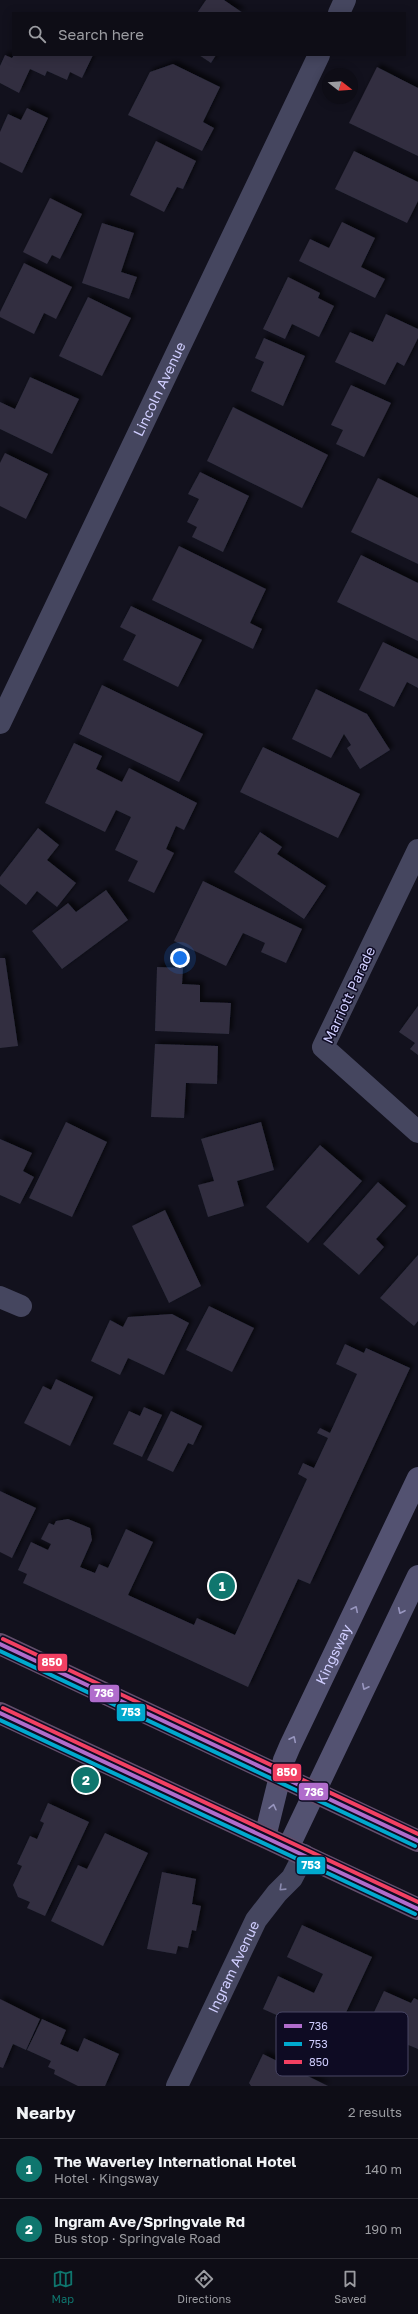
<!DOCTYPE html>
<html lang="en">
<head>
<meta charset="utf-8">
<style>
	body { margin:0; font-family:"Golos Text",sans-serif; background:#17161f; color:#f1f3f6 }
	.compass { position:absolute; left:322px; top:68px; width:36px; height:36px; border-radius:50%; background:#0e0d16; box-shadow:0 2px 10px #0003; rotate:107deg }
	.you { position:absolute; left:180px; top:958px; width:14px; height:14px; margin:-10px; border:3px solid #fff; border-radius:50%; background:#1a73e8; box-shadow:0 0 0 6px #1a73e833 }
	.badge { display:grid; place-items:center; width:26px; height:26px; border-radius:50%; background:#0f766e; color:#fff; font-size:13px; font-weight:700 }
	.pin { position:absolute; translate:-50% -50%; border:2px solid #fff; box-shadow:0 1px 4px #0006 }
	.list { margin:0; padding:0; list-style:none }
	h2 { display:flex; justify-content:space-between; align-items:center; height:52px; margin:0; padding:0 16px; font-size:17px }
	h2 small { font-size:13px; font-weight:400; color:#9b9ca1 }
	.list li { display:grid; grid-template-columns:26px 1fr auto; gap:12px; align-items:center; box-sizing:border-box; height:60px; padding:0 16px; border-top:1px solid #2e2d35 }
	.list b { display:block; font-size:15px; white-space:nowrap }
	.list p { margin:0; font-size:13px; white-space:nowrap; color:#9b9ca1 }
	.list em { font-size:13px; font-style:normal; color:#9b9ca1 }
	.icon { flex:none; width:22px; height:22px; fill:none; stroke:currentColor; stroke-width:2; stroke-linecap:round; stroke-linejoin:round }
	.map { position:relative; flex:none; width:418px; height:2086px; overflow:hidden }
	.search { position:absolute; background:#0e0d16; box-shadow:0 2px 10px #0003; left:12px; right:12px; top:12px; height:44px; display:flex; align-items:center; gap:10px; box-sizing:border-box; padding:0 14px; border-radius:0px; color:#9b9ca1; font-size:15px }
	.sheet { height:172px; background:#0e0d16 }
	nav { display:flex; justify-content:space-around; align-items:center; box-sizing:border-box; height:56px; border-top:1px solid #2e2d35; background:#0e0d16; font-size:11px; color:#9b9ca1 }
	nav a { display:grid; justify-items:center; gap:2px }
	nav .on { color:#0f766e }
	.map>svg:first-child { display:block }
	.building { fill:#302f40; filter:url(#shadow) }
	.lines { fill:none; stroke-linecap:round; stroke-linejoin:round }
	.street { stroke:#45465f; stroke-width:22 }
	.secondary { stroke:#535271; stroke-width:22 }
	.highway { stroke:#644f6c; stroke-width:22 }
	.bus-1-casing { stroke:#0e0b23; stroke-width:7 }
	.bus-2-casing { stroke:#0e0b23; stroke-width:7 }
	.bus-3-casing { stroke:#0e0b23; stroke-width:7 }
	.bus-1 { stroke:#b06ccc; stroke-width:4 }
	.bus-2 { stroke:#00a9ce; stroke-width:4 }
	.bus-3 { stroke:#f24062; stroke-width:4 }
	.oneway { stroke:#9896bf }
	.oneway2 { stroke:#8a8aaf }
	.labels { text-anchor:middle; stroke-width:3; stroke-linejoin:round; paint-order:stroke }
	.street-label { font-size:14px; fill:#d0ceff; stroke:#0e0b23 }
	.key { fill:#0e0b23; stroke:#484665; stroke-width:1 }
	.key-label { font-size:11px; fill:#d0ceff }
	.line-badge { stroke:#0e0b23; stroke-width:1.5 }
	.badge-label { font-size:11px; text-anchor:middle; font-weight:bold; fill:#fff }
</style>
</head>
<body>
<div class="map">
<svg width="418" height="2086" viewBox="0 0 418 2086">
	<defs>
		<filter id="shadow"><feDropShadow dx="3.5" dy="-3.5" stdDeviation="2" flood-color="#0009"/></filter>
	</defs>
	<rect width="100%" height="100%" fill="#12111d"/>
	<path class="building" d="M206 0H224L243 13H197Z
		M5 55 12 58 14 55H93L82 78 70 72 67 80 47 71 45 76 30 69 19 93 0 83V66Z
		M199 55H216L211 63Z
		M173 64 220 87 203 122 214 128 202 151 128 115 150 72Z
		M377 67 418 88V156L349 123Z
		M27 108 48 118 22 173 0 162V132L8 114 21 120Z
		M156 141 196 161 183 189 177 187 164 212 130 195Z
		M354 151 418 182V201L407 223 335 189Z
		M50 198 82 214 60 259 52 255 47 264 23 252Z
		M342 222 375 238 361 267 385 279 375 298 299 261 310 239 329 248Z
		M102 223 134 233 121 272 137 277 129 299 82 283Z
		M24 263 72 287 56 319 44 313 34 334 0 317V312Z
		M288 277 320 293 318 298 334 306 319 337 292 324 285 339 263 329Z
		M88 297 131 318 102 376 59 356Z
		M386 314 418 329V338L404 366 397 362 385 385 335 362 350 332 373 342Z
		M264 338 305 356 283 406 251 391 264 362 255 358Z
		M30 377 79 399 52 454 0 429V402L15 409Z
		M351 385 391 403 364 457 336 444 343 430 331 425Z
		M233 407 328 455 302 508 207 461Z
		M5 453 48 474 26 519 0 506V463Z
		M200 472 249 496 223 552 192 537 197 527 187 522 199 499 188 494Z
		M378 478 418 498V564L351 532Z
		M179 546 266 589 250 623 262 629 253 649 152 600Z
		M361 555 418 583V641L337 602Z
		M131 606 202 640 178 687 123 660 136 635 120 627Z
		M383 642 418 659V688L407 682 394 707 359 690Z
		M102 685 203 734 179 782 79 734Z
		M316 689 367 714 390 750 360 769 347 748 351 745 344 734 331 758 292 739Z
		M74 743 102 756 96 769 122 782 129 768 197 803 184 830 176 826 166 849 174 853 154 893 128 881 138 861 115 850 131 817 116 810 105 832 45 803Z
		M263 747 360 794 338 838 240 792Z
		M38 828 59 845 47 860 76 883 57 907 37 891 26 905 0 884V877Z
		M260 832 282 847 277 854 326 886 304 919 234 872Z
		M203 881 302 929 286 963 261 952 265 943 243 933 226 966 174 941Z
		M106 890 128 920 62 969 32 931 68 903 76 912Z
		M0 958H5L18 1046 0 1048Z
		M157 967 183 968 182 984 200 985V1002L231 1003 229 1034 155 1031Z
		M418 1006V1055L410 1049 415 1043 399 1032Z
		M155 1044 218 1046 217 1084 186 1083 184 1118 151 1117Z
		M66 1122 107 1142 72 1217 29 1198Z
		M261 1122 274 1170 237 1181 244 1206 208 1217 198 1185 214 1181 201 1139Z
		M0 1139 32 1153 23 1171 34 1177 20 1204 0 1195Z
		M320 1145 362 1181 308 1243 266 1207Z
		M378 1182 406 1206 376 1239 384 1247 359 1275 323 1244Z
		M165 1210 201 1286 169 1303 132 1226Z
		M418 1255V1321L414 1326 380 1298Z
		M209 1306 254 1328 232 1372 186 1350Z
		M172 1314 189 1323 164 1375 128 1358 120 1375 91 1361 110 1320 123 1327 128 1317Z
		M345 1344 364 1353 366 1348 410 1368 310 1584 298 1579 248 1687 23 1583 27 1574 18 1570 31 1542 48 1550 51 1544 41 1539 49 1523 54 1525 56 1521 68 1519 90 1528 92 1540 80 1567 95 1573 99 1564 108 1568 126 1529 153 1542 128 1595 194 1625 197 1618 235 1635 307 1479 298 1474 303 1463 314 1468 328 1438 317 1433 320 1428 330 1433 357 1374 336 1364Z
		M56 1379 93 1397 70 1446 24 1423 43 1386 51 1390Z
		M144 1407 162 1415 142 1457 113 1444 129 1411 140 1416Z
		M171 1411 202 1426 193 1445 188 1443 173 1472 147 1460Z
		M0 1491 36 1508 12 1558 0 1552Z
		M48 1803 89 1822 45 1916 27 1908 30 1902 18 1897 13 1885 22 1866 17 1864 30 1836 37 1839 44 1823 40 1821Z
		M105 1833 148 1853 103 1946 51 1921 78 1865 87 1869Z
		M162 1872 196 1879 192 1904 201 1906 196 1931 192 1930 188 1948 178 1946 176 1954 147 1949Z
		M302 1925 372 1957 328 2051 294 2036 299 2025 263 2009 278 1976 314 1993 323 1974 287 1957Z
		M384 1991 411 2003 414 1998 418 2000V2049L401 2042 392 2063 358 2046Z
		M0 1999 40 2019 26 2050 13 2044 3 2068 0 2067Z
		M42 2019 66 2030 60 2044 78 2052 84 2038 119 2054 105 2086H78L54 2074 55 2070 48 2067 51 2061 27 2050Z
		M263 2054 328 2086H251L249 2083Z"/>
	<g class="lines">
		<g class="street">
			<path d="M339 13 345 0"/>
			<path id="s1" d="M0 723 319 55"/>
			<path d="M418 850 323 1047 418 1132"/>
			<path d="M0 1297 21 1306"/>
			<path id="s2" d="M177 2086 256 1920 277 1893 292 1878 304 1855"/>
		</g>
		<g class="secondary">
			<path id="s3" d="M265 1837 284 1760 290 1746 418 1478"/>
			<path d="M288 1848 418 1576"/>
		</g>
		<path class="highway" d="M0 1644 418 1841
			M0 1713 418 1909"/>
		<defs>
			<path id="bus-1" d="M0 1644 418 1841
				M0 1713 418 1909"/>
			<path id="bus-2" d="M0 1651 415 1846
				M0 1720 415 1914"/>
			<path id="bus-3" d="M3 1639 418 1834
				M3 1708 418 1902"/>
		</defs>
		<use href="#bus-1" class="bus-1-casing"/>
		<use href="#bus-2" class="bus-2-casing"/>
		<use href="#bus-3" class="bus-3-casing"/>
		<use href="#bus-1" class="bus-1"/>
		<use href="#bus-2" class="bus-2"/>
		<use href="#bus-3" class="bus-3"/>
	</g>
	<defs><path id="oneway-chevron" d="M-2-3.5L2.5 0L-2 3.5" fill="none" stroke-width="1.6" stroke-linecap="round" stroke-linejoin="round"/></defs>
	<g class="oneway">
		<use href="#oneway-chevron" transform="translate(355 1609) rotate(-64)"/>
		<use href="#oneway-chevron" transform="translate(401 1611) rotate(115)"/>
		<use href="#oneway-chevron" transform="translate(365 1687) rotate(116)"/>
		<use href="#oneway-chevron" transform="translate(293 1739) rotate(-64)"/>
		<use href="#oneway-chevron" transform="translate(273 1807) rotate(-77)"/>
	</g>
	<use class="oneway2" href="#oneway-chevron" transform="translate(282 1888) rotate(136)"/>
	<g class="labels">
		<g class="street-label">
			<text dy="5" stroke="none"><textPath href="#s1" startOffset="370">Lincoln Avenue</textPath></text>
			<text transform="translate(349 995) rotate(-65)" y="5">Marriott Parade</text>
			<text dy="5" stroke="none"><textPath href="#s3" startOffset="196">Kingsway</textPath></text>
			<text dy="5" stroke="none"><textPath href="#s2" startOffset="132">Ingram Avenue</textPath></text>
		</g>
	</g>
	<rect x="276" y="2012" width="132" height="64" rx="6" class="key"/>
	<rect x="284" y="2024" width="18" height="4" fill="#b06ccc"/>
	<rect x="284" y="2042" width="18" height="4" fill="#00a9ce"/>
	<rect x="284" y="2060" width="18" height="4" fill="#f24062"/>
	<g class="key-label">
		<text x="309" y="2030">736</text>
		<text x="309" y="2048">753</text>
		<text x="309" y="2066">850</text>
	</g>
	<g class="line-badge">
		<rect x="37" y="1653" width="31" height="19" rx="4" fill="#f24062"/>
		<rect x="89" y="1684" width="31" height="19" rx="4" fill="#b06ccc"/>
		<rect x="116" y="1703" width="30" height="19" rx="4" fill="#00a9ce"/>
		<rect x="272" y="1763" width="30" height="19" rx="4" fill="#f24062"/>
		<rect x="298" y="1782" width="31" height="19" rx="4" fill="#b06ccc"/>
		<rect x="296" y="1856" width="30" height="19" rx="4" fill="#00a9ce"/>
	</g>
	<g class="badge-label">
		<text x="52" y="1666">850</text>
		<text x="104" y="1697">736</text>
		<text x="131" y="1716">753</text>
		<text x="287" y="1776">850</text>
		<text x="314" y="1796">736</text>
		<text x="311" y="1869">753</text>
	</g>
</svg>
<svg class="compass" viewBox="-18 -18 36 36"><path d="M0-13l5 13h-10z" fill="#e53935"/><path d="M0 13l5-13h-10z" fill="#9b9ca1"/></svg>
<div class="you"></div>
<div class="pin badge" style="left:222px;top:1586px">1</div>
<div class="pin badge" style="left:86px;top:1780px">2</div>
<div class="search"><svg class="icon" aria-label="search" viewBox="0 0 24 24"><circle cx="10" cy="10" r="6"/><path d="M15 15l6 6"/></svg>Search here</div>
</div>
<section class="sheet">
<h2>Nearby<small>2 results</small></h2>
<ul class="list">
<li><span class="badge">1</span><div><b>The Waverley International Hotel</b><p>Hotel · Kingsway</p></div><em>140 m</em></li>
<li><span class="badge">2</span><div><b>Ingram Ave/Springvale Rd</b><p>Bus stop · Springvale Road</p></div><em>190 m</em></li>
</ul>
</section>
<nav>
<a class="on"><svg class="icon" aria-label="map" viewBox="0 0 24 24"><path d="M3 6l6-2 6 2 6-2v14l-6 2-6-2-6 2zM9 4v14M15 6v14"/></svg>Map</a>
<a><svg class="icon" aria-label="directions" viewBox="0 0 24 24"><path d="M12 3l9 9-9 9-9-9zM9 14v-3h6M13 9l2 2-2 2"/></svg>Directions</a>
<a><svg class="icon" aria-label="saved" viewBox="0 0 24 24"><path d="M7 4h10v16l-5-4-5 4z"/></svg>Saved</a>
</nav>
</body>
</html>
